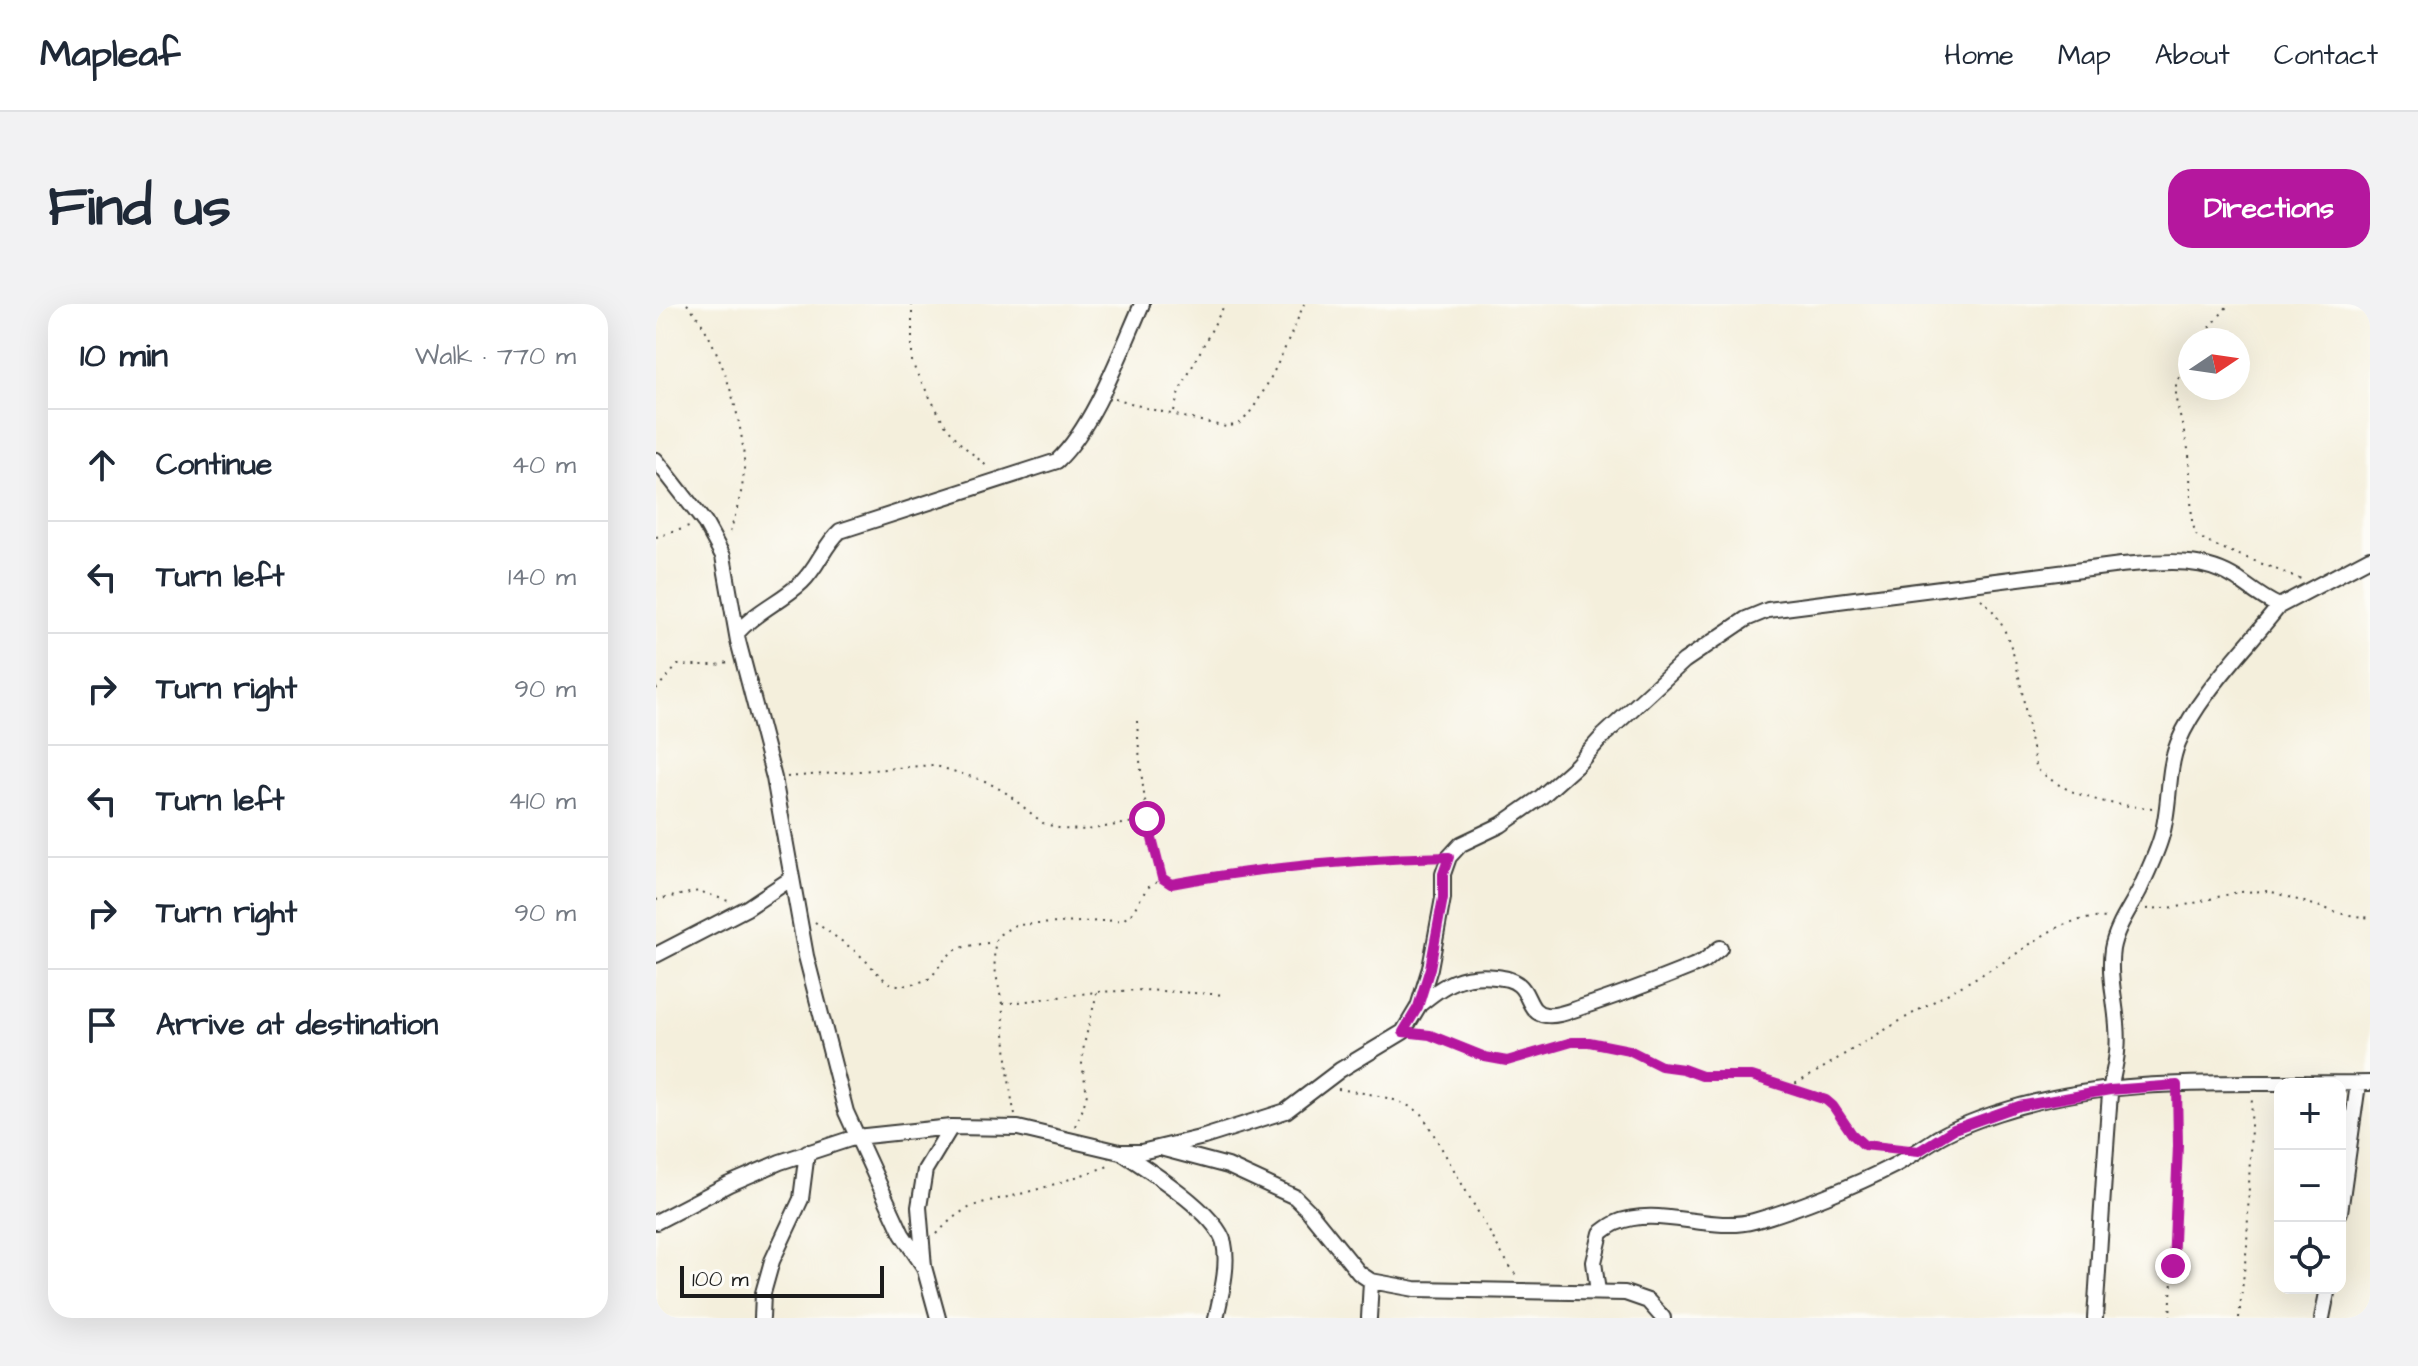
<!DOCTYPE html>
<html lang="en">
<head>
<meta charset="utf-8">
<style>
	body { margin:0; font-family:"Architects Daughter",sans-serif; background:#f2f2f3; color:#1f2937 }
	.controls { position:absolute; right:24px; bottom:24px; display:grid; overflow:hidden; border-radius:16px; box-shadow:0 8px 32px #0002 }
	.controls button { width:72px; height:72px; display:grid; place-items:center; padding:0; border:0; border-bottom:2px solid #e0e1e3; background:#fff; color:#1f2937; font:40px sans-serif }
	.compass { position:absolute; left:1522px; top:24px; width:72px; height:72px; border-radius:50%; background:#fff; box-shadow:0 8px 32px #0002; rotate:77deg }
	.scale { position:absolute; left:24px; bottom:20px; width:204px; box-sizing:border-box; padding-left:8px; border:4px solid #1c1c1c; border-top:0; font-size:22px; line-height:28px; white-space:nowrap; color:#1c1c1c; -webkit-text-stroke:6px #fdfcf7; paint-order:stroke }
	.stop { position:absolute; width:24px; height:24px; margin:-18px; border:6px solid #b5179e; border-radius:50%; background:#fff }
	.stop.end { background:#b5179e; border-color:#fff; box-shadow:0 2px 8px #0008 }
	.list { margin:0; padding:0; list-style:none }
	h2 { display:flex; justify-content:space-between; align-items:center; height:104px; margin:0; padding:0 32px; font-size:34px }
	h2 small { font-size:26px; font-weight:400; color:#747a83 }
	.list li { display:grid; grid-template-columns:52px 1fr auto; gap:24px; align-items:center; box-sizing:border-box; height:112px; padding:0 32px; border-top:2px solid #e0e1e3 }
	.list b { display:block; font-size:30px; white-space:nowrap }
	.list em { font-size:26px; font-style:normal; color:#747a83 }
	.icon { flex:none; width:44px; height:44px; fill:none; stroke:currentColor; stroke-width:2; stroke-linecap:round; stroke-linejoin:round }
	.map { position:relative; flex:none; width:1714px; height:1014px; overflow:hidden; border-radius:24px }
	header { display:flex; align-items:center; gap:48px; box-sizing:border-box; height:112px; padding:0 40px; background:#fff; border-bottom:2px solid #e0e1e3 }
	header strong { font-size:38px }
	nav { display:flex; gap:44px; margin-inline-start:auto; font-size:28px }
	.intro { display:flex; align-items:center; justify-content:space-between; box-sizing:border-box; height:192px; padding:0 48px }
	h1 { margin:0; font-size:56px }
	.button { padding:20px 36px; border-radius:24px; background:#b5179e; color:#fff; font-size:28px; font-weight:700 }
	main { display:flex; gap:48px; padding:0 48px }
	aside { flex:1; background:#fff; border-radius:24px; box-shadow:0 8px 32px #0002 }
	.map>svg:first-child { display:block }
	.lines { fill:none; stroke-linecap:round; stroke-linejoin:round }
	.minor-casing { stroke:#3c3c39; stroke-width:18 }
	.path { stroke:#3c3c39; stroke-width:2; stroke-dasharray:2 6; stroke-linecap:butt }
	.minor { stroke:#fff; stroke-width:14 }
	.route { stroke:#b5179e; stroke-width:10 }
</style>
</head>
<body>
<header>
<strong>Mapleaf</strong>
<nav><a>Home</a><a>Map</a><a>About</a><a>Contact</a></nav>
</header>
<div class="intro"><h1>Find us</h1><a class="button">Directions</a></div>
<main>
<aside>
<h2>10 min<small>Walk · 770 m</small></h2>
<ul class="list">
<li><svg class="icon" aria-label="ahead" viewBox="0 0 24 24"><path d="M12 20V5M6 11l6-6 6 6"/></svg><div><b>Continue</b></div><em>40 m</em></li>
<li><svg class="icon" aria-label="left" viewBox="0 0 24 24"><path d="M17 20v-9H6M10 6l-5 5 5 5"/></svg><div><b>Turn left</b></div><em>140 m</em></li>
<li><svg class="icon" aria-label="right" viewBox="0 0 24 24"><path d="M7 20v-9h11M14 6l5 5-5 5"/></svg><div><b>Turn right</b></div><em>90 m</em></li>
<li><svg class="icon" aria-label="left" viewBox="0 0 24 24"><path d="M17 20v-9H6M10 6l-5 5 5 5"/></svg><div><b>Turn left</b></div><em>410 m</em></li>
<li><svg class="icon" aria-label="right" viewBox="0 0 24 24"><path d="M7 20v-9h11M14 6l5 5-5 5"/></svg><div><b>Turn right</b></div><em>90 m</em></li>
<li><svg class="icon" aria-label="arrive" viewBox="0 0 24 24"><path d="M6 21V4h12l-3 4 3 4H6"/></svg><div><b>Arrive at destination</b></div></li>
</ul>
</aside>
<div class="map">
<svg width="1714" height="1014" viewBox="0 0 1714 1014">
	<rect width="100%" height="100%" fill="#fdfcf7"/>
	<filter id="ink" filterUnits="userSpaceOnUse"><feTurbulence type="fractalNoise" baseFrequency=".0125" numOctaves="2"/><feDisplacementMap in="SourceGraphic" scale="16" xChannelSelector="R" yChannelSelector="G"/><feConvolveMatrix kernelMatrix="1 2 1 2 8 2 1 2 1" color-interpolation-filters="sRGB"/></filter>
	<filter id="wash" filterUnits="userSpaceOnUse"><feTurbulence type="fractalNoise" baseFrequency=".006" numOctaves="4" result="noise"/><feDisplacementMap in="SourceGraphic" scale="32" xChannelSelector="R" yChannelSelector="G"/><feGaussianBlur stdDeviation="1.8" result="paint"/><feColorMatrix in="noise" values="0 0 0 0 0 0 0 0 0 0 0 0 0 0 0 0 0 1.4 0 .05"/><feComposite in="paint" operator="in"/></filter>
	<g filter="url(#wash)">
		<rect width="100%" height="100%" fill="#f4efdc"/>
	</g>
	<g filter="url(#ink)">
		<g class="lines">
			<defs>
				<path id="minor" d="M0 156 49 219 67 252 82 337 118 474 136 574 91 604 0 651
					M82 328C100 307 126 297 146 278 162 263 168 241 184 227L401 157C438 122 465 47 486 0
					M136 574 150 652 190 808 246 930 268 963
					M762 702C788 680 805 669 840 673 848 674 856 675 863 681 874 690 872 709 890 711 901 713 916 706 926 703 964 691 1000 677 1037 662L1048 657 1064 644
					M508 845 572 862 639 893 652 906 703 969 715 977 759 985 969 989 992 997 1007 1014
					M465 848C490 864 561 909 568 939 573 962 565 991 560 1014
					M1684 908 1702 780
					M0 918 73 880 124 858 200 833 295 823 362 824 464 848H485L548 833 630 807 684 766 747 728 762 703 774 664 787 594V570L793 553 805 540 845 521 885 493 921 461 947 432 1028 357 1090 315 1112 306 1465 261C1505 258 1546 252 1581 275 1595 285 1607 295 1623 302L1714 254
					M942 988 938 958 945 929C949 926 955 921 960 919 1001 901 1055 929 1098 917 1141 905 1198 882 1239 861 1253 853 1266 844 1280 835 1298 824 1320 816 1341 809 1460 769 1590 781 1714 779
					M106 1014 107 989 116 957 145 895 151 848
					M282 1014 268 963 263 903 269 866 295 823
					M713 1014 715 977
					M1439 1014C1444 939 1448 864 1454 790 1455 776 1460 762 1461 748 1465 713 1451 679 1456 645 1460 623 1474 605 1484 585 1491 569 1500 551 1505 534 1515 503 1510 469 1522 439 1541 392 1591 343 1623 302
					M1666 1014 1672 984"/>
			</defs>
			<use href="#minor" class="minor-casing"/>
			<path class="path" d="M31 0C62 32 90 121 88 166 87 188 79 211 73 232
				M256 0V57L260 68 288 119 305 140 333 164
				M1544 36 1573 0
				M1534 52 1520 79V96L1533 149 1536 217 1540 231 1555 240 1645 275
				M459 94 490 104 570 123C572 122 581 121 582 120 603 109 638 24 648 0
				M518 107 523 88 569 0
				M0 233 33 223
				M1325 295C1367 328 1366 414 1381 465 1414 494 1456 502 1498 504
				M0 385 22 361H61L72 358
				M481 417C484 471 491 523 506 574L515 580C603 564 690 556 780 553
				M131 473 277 461 329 477 349 488 387 519 406 525 431 526 490 516
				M0 596 43 587 72 597
				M1491 605 1522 603 1582 588 1613 587 1687 610 1714 614
				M159 618C171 627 183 635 195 644 229 669 225 694 275 674 297 641 300 644 338 638
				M347 700 441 688 488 686 571 691
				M764 729 829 753 851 757 916 738H933L954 741 973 746 1005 762 1027 765 1046 772H1096L1170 796C1185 810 1194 841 1217 844 1224 844 1231 843 1238 844
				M1132 783C1161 770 1185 751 1212 736 1255 710 1298 686 1341 662 1380 639 1403 611 1452 614
				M682 785C712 790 741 792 766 810L846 950 861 973
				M359 811C350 772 351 738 346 700 342 675 334 657 341 632L359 621 467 616 476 609 491 584 506 575
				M419 822 426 807 431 790 426 760 428 740 441 689
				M281 930C313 893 333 900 375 887 402 880 427 870 453 862
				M1514 1014 1519 917 1522 794
				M1583 1014 1591 941 1596 792"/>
			<use href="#minor" class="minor"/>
		</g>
	</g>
	<g class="lines" filter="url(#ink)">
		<path class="route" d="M491 515 506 574 515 580C607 563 699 555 793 553L787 570V594L774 664 762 703 747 728 774 731 829 753 851 757 916 738H933L973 746 1005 762 1027 765 1046 772H1096L1170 796 1177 802 1196 830 1208 841 1263 847 1298 825 1363 802 1454 786 1521 781 1522 841 1517 962"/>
	</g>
</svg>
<div class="controls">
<button>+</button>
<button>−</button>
<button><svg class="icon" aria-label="locate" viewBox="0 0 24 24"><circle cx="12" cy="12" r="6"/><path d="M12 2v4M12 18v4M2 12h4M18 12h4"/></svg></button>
</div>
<svg class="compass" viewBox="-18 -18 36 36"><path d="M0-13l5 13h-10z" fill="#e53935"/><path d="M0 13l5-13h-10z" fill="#747a83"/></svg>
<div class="scale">100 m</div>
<div class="stop" style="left:491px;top:515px"></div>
<div class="stop end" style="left:1517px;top:962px"></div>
</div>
</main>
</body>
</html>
